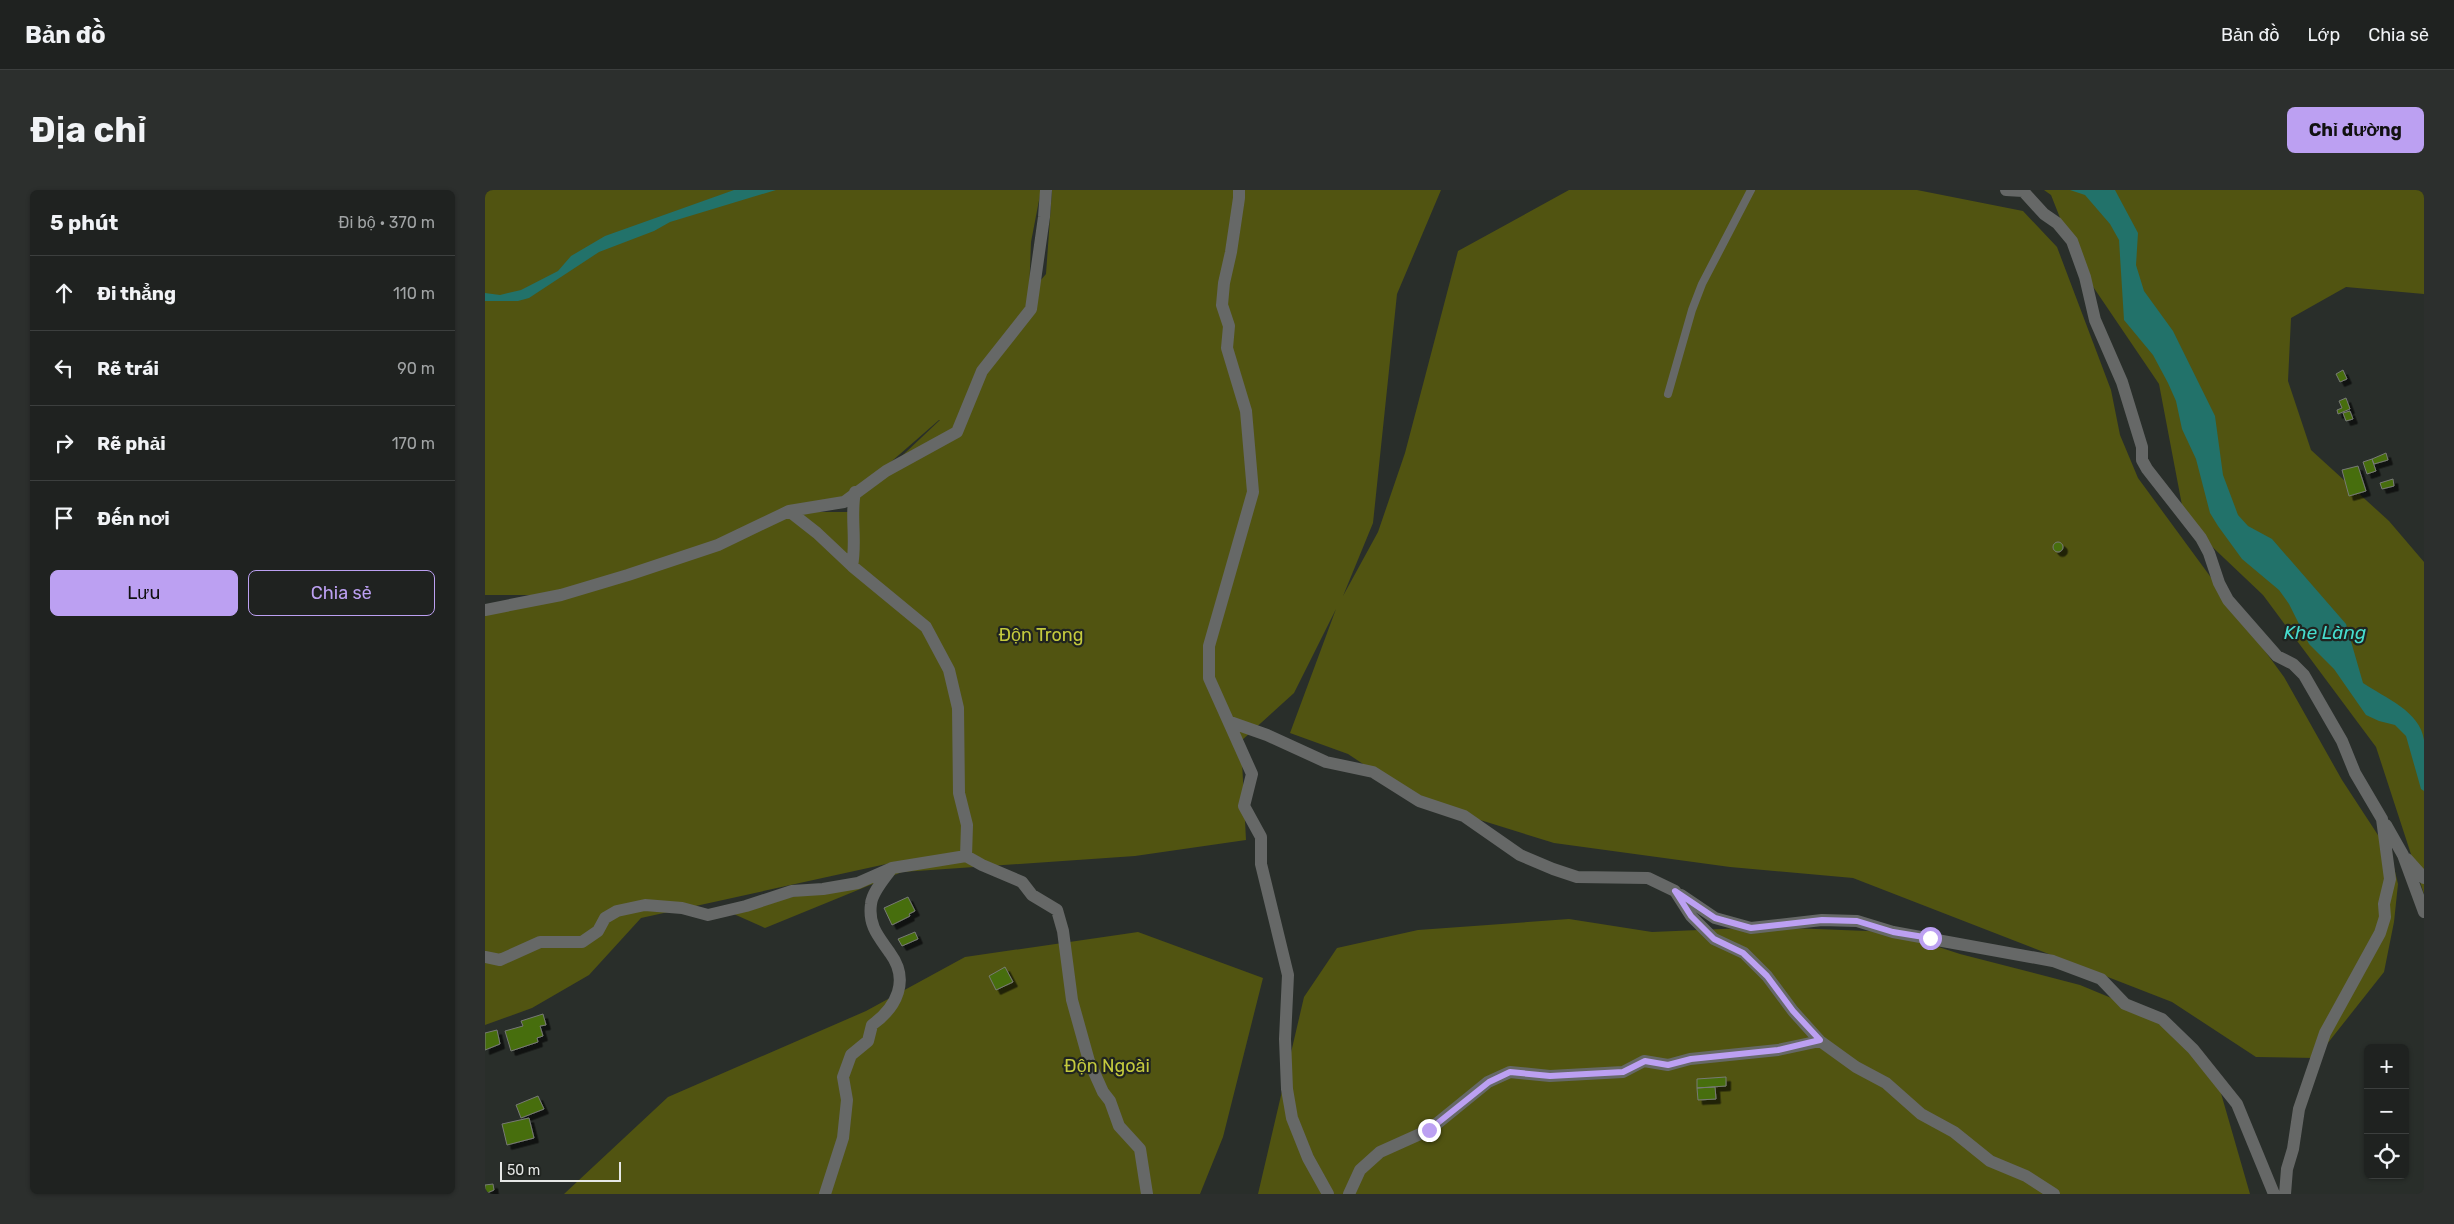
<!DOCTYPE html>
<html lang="vi">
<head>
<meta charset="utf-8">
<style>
	body { margin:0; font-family:Rubik,sans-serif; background:#2c2f2d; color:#f1f3f6 }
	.controls { position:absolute; right:15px; bottom:15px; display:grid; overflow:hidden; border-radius:8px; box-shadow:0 1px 4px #0004 }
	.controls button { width:45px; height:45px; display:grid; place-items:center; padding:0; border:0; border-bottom:1px solid #3c3f3e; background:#1f2220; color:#f1f3f6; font:25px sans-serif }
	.scale { position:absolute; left:15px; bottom:12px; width:121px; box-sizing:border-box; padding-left:5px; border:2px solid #e6e8e6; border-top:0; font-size:14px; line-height:18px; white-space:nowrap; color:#e6e8e6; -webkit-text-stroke:4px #202420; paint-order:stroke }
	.stop { position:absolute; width:15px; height:15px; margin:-11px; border:4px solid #bca0f2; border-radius:50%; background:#fff }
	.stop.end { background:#bca0f2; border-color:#fff; box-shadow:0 1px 5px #0008 }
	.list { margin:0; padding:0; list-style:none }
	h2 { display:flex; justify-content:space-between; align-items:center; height:65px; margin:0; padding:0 20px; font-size:21px }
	h2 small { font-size:16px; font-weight:400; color:#a1a4a5 }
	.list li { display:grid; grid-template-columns:32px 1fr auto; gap:15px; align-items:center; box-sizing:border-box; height:75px; padding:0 20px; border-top:1px solid #3c3f3e }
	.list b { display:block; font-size:19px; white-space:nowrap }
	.list em { font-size:16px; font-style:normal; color:#a1a4a5 }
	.actions { display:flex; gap:10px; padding:15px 20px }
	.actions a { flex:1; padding:11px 0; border:1px solid #bca0f2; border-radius:8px; text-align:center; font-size:18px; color:#bca0f2 }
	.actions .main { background:#bca0f2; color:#111 }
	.icon { flex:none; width:28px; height:28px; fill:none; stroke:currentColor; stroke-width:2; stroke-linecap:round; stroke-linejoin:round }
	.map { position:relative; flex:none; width:1939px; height:1004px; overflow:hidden; border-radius:8px }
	header { display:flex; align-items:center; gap:30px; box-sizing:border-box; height:70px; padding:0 25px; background:#1f2220; border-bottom:1px solid #3c3f3e }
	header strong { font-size:24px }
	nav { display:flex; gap:28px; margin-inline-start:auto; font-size:18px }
	.intro { display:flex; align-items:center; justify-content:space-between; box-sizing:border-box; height:120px; padding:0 30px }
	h1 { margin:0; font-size:35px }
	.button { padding:12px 22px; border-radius:8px; background:#bca0f2; color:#111; font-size:18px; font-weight:700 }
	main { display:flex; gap:30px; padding:0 30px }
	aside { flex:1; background:#1f2220; border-radius:8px; box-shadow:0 1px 4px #0004 }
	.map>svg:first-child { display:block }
	.green { fill:#515411; fill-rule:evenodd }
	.water { fill:#22726a }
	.building { fill:#476e0b; stroke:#777a75; filter:url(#shadow) }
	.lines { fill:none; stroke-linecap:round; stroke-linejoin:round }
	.service { stroke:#666867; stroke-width:8 }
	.minor { stroke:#666867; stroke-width:12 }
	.route { stroke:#bca0f2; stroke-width:6 }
	.labels { text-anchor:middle; stroke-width:4.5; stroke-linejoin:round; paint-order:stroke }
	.park-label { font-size:18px; fill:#c4ca3d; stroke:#202420 }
	.water-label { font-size:19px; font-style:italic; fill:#46dccd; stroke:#202420 }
</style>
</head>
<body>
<header>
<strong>Bản đồ</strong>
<nav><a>Bản đồ</a><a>Lớp</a><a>Chia sẻ</a></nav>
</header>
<div class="intro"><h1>Địa chỉ</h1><a class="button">Chỉ đường</a></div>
<main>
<aside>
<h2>5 phút<small>Đi bộ · 370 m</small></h2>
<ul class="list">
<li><svg class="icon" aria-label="ahead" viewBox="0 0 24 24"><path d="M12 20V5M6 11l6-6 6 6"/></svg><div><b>Đi thẳng</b></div><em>110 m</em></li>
<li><svg class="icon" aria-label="left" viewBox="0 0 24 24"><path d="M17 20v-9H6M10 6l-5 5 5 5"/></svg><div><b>Rẽ trái</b></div><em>90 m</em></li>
<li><svg class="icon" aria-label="right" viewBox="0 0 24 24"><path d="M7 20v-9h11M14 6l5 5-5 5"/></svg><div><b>Rẽ phải</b></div><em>170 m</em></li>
<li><svg class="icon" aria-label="arrive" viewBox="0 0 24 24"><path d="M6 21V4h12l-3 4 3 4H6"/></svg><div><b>Đến nơi</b></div></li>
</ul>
<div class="actions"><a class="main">Lưu</a><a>Chia sẻ</a></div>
</aside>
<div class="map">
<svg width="1939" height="1004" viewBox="0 0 1939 1004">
	<defs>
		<filter id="shadow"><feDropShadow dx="4.5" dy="4.5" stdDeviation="0" flood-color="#0009"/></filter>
	</defs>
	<rect width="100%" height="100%" fill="#292e2a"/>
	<path class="green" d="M0 0H556L546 52 544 104 561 84 567 0H956L912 104 888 333 858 406 893 342 920 263 973 61 1084 0H1432L1538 21 1572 57 1626 200 1635 245 1653 288 1799 487 1857 590 1906 665 1913 694 1909 732 1899 782 1831 868 1771 867 1687 812 1368 688 1245 677 1069 653 934 611 863 564 805 543 851 419 809 503 756 551 761 650 650 666 417 682 280 738 242 721 373 693 415 671 156 728 104 785 47 818 0 835V420L72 405H0ZM455 230 401 281 376 298 454 230ZM370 303 366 322H331Z
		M1559 0H1939V104L1861 97 1806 128 1803 191 1826 260 1904 331 1939 372V704L1891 557 1778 405 1700 331 1674 194 1594 76 1566 5Z
		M1084 729 1167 742 1283 737 1408 742 1475 764 1595 795 1677 829 1729 879 1765 1004H773L819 807 852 758 933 740Z
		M653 742 778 788 738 947 715 1004H79L183 907 381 821 480 767Z"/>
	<path class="water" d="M249 0H291L185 32 169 41 114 62 44 108 33 111H0V103L15 105 36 100 73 81 86 66 120 46Z
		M1585 0H1630L1653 43 1651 75 1659 101 1688 141 1730 226 1738 285 1753 325 1763 336 1787 349 1861 434 1878 493C1900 508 1935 521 1939 550 1939 566 1939 585 1939 601L1936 599 1921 546 1910 535 1894 531 1881 525 1849 479 1824 454 1804 414 1794 400 1757 369 1733 336 1725 323 1711 269 1697 239 1691 211 1683 193 1668 165 1639 130 1634 50 1625 34 1600 5Z"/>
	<path class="building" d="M1858 180 1862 189 1855 192 1851 184Z
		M1861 208 1865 219 1853 224 1852 220 1857 218 1854 211Z
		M1865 221 1868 229 1861 231 1858 223Z
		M1901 263 1903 270 1889 274 1887 269Z
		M1887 269 1891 281 1882 284 1878 272Z
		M1873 276 1881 301 1864 306 1857 280Z
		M1908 289 1909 296 1897 299 1895 293Z
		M1568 357a5 5 0 1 1 10 0a5 5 0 1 1-10 0Z
		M423 707 430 721 424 724 425 726 407 735 399 718Z
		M430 742 433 749 417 756 413 749Z
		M520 777 528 792 511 800 504 786Z
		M58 824 61 835 55 836 58 846 52 848 53 852 26 861 20 841 38 836 36 831Z
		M12 840 15 854 0 860V843Z
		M1241 887V896L1212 898V889Z
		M1230 897 1231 909 1213 910 1212 898Z
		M53 906 59 919 36 928 31 915Z
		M44 928 49 948 22 955 17 934Z
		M8 994 9 1000 0 1004V995Z"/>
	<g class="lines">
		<path class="service" d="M1183 204 1207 120 1217 94 1266 0"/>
		<path class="minor" d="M754 0V8L746 62 739 93 737 115 744 136 742 158 761 221 768 302 724 456V488L767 584 759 616 776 647V674L803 785 800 849 802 899 807 928 823 968 843 1004
			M1521 0 1538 1 1559 24 1572 33 1587 51 1600 87 1610 130 1637 192 1657 257V270L1662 279 1716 348 1724 363 1734 393 1743 410 1792 466 1808 474 1819 485 1857 551 1870 583 1897 629 1905 689 1899 714 1900 727 1895 743 1840 843 1814 919 1808 959 1802 979 1800 1004
			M304 321 332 343 367 376 441 437 464 480 473 518 474 603 482 635 481 666 497 675 537 692 547 705 572 720 578 741 587 810 604 871 618 902 625 911 634 936 655 959 662 1004
			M367 376C372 350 365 326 370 302
			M0 420 76 405 143 385 233 355 304 321 359 312 401 281 472 242 497 181 546 119 559 27 561 0
			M745 532 782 545 841 572 888 582 934 611 979 626 1035 665 1068 679 1092 687 1163 688 1190 701 1206 726 1229 749 1259 763 1282 786 1308 821 1335 851 1371 877 1401 893 1436 924 1469 942 1505 971 1541 986 1569 1004
			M1901 635 1918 665 1939 722
			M1922 669 1939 688
			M1196 705 1230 728 1266 738 1337 730 1372 731 1408 742 1568 771 1616 789 1640 814 1677 829 1708 859 1752 914 1789 1004
			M0 767 15 770 55 752H97L113 741 120 728 132 721 160 715 197 718 223 725 261 716 307 701 338 699 373 693 407 678 481 666
			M340 1004 358 948 362 910 358 887 366 865 383 851 387 835C412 817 425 790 405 763 394 747 383 736 386 714 387 702 400 688 407 678
			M864 1004 875 980 895 962 944 940 1003 892 1025 882 1065 886 1138 882 1159 871 1183 875 1205 869 1293 860 1335 851"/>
	</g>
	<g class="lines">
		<path class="route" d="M944 940 1004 892 1025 882 1065 886 1138 882 1160 871 1183 875 1206 869 1293 860 1335 850 1308 821 1282 786 1258 763 1229 749 1206 726 1190 701 1230 728 1266 738 1337 730 1372 731 1408 742 1445 748"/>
	</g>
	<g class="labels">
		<g class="park-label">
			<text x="556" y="451">Độn Trong</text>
			<text x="622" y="882">Độn Ngoài</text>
		</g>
		<g class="water-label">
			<text x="1840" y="449">Khe Làng</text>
		</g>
	</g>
</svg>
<div class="controls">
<button>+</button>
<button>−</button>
<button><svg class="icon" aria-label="locate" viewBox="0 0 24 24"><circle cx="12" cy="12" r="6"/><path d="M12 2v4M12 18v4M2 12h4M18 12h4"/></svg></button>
</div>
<div class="scale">50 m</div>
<div class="stop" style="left:1445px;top:748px"></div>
<div class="stop end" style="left:944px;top:940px"></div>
</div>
</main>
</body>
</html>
